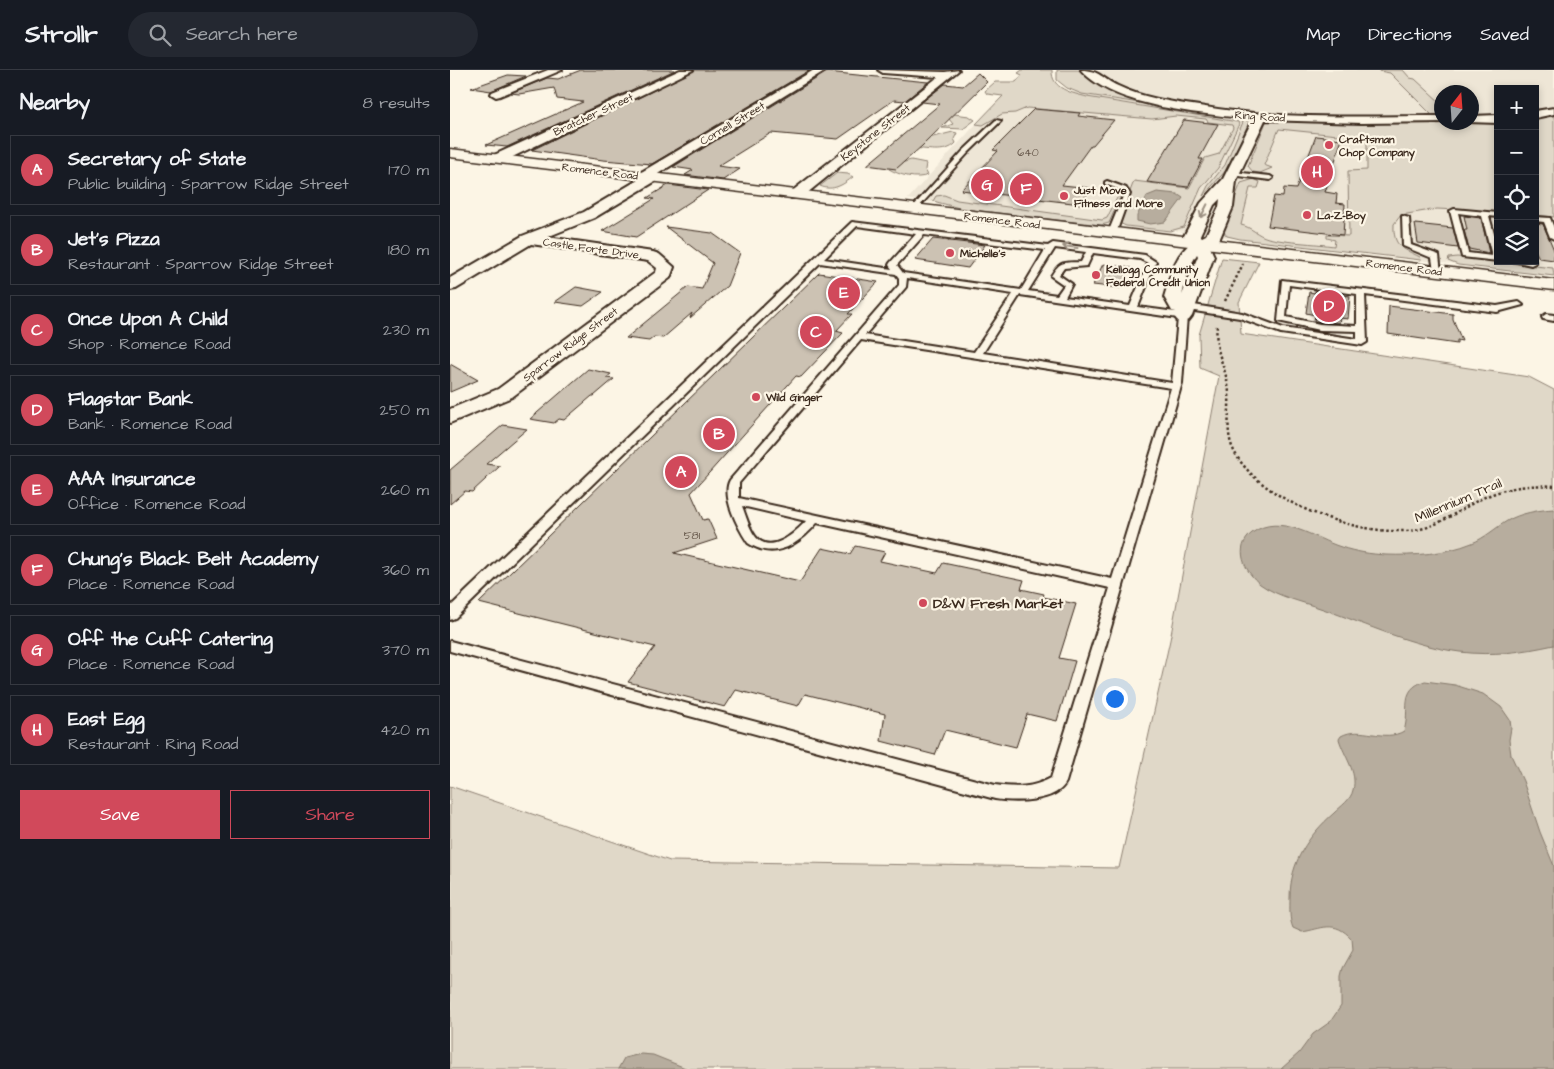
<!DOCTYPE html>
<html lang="en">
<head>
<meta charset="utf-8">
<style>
	body { margin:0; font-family:"Architects Daughter",sans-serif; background:#242831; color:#f1f3f6 }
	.controls { position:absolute; right:15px; top:15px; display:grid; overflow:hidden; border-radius:0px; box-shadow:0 2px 8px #0003 }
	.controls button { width:45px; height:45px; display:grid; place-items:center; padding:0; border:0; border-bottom:1px solid #363941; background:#171b24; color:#f1f3f6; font:25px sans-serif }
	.compass { position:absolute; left:984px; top:15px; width:45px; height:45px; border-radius:50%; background:#171b24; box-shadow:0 2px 8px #0003; rotate:17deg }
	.you { position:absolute; left:664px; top:628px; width:18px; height:18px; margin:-12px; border:4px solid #fff; border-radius:50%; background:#1a73e8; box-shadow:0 0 0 8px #1a73e833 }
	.badge { display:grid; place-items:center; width:32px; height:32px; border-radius:50%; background:#d1495b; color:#fff; font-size:16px; font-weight:700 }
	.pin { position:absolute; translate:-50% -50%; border:2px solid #fff; box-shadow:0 1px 5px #0006 }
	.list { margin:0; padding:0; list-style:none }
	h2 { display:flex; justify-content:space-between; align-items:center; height:65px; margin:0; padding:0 20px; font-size:21px }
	h2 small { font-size:16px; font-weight:400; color:#9ea1a6 }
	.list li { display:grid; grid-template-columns:32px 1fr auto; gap:15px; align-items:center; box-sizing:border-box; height:70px; margin:0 10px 10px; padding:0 10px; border:1px solid #363941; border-radius:0px }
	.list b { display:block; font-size:19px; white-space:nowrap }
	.list p { margin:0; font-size:16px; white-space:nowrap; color:#9ea1a6 }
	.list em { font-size:16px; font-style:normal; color:#9ea1a6 }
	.actions { display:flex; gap:10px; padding:15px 20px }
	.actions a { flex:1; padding:11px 0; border:1px solid #d1495b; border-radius:0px; text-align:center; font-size:18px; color:#d1495b }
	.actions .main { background:#d1495b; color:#fff }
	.icon { flex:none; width:28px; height:28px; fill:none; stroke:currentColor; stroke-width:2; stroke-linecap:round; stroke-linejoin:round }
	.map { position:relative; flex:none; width:1104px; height:999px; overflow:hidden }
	header { display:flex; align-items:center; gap:30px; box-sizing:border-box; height:70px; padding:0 25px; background:#171b24; border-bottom:1px solid #363941 }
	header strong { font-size:24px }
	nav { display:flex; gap:28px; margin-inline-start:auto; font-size:18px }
	.search { width:350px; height:45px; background:#242831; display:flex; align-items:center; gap:12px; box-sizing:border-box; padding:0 18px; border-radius:28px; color:#9ea1a6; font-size:19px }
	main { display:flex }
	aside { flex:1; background:#171b24 }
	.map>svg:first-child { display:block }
	.built { fill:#eee6d6; fill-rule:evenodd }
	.green { fill:#e0d8c8; stroke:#8e8173 }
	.water { fill:#b7ad9e; stroke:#85796b }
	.building { fill:#ccc2b3; stroke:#3b2a1e }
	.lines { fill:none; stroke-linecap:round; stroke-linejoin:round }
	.lane-casing { stroke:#3b2a1e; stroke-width:4 }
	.street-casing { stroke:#3b2a1e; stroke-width:4 }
	.secondary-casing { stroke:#3b2a1e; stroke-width:3 }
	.path { stroke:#3b2a1e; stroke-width:2.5; stroke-dasharray:2.5 2.5; stroke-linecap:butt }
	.lane { fill:#fcf5e5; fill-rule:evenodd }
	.street { fill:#fcf5e5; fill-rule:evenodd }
	.secondary { fill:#fcf5e5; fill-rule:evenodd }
	.oneway { stroke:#9c9082 }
	.poi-dot { fill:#d1495b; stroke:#fcf5e5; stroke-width:2 }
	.labels { text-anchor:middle; stroke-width:4.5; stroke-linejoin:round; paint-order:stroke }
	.far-street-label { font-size:11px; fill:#3b2a1e; stroke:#fcf5e5 }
	.far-poi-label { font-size:11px; font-weight:bold; fill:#3b2a1e; stroke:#fcf5e5; text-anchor:start }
	.number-label { font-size:11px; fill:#5f5043 }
	.street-label { font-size:14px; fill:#3b2a1e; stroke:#fcf5e5 }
	.poi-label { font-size:14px; font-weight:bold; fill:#3b2a1e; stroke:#fcf5e5; text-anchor:start }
</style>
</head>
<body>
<header>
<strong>Strollr</strong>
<div class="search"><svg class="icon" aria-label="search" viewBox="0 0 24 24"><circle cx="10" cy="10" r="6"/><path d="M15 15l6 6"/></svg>Search here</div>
<nav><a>Map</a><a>Directions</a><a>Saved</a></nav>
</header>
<main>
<aside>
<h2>Nearby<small>8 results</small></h2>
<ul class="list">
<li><span class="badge">A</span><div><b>Secretary of State</b><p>Public building · Sparrow Ridge Street</p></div><em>170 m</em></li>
<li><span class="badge">B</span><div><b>Jet's Pizza</b><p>Restaurant · Sparrow Ridge Street</p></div><em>180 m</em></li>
<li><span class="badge">C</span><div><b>Once Upon A Child</b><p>Shop · Romence Road</p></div><em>230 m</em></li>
<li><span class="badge">D</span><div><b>Flagstar Bank</b><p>Bank · Romence Road</p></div><em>250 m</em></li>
<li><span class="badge">E</span><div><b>AAA Insurance</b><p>Office · Romence Road</p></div><em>260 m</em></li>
<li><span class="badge">F</span><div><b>Chung's Black Belt Academy</b><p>Place · Romence Road</p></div><em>360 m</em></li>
<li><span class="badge">G</span><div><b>Off the Cuff Catering</b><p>Place · Romence Road</p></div><em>370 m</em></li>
<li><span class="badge">H</span><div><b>East Egg</b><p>Restaurant · Ring Road</p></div><em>420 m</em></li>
</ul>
<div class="actions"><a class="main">Save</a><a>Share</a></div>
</aside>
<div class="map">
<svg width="1104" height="999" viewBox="0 0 1104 999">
	<rect width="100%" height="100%" fill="#fcf5e5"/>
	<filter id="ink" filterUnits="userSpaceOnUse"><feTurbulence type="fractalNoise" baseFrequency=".02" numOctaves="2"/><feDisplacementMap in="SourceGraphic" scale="10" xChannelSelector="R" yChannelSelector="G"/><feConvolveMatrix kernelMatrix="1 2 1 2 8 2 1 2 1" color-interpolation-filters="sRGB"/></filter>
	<g filter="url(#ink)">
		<path class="built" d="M623 0H1104V206L458 129 537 42 645 17ZM1048 19H1085V191H1048ZM992 22H1022V52H992Z"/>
		<path class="green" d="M572 0H602C601 19 622 23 637 27L788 52 789 54 768 98 751 118 734 157 720 161 676 156 669 153V150L684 111 739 118 755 88 769 84 783 58 782 55 758 52 756 49 726 46 702 49 577 38 565 43 552 44 533 55 526 54 553 26 537 24 535 21 545 12H566L572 5 568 3Z
			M607 0H632L642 9 666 21 787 46 795 48 799 52 779 97 753 126 758 116 775 95 793 52 784 48 632 24 617 18 607 10Z
			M932 0H953L960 8 965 9 991 33V46L976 45 981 44 940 3 929 1Z
			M504 44 519 46 525 50 513 59 492 58 503 54 499 49Z
			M1104 44V147L1085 145V48Z
			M825 49 991 51 992 52 1048 51V142L987 139 951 145 944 154C943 177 952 178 970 187L971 190 790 169 777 166 772 160 791 113 804 109 810 112 808 118H800L791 155C801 157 807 165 818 168 839 173 863 173 884 176L885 170 877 168V165L899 166 898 101 917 100V68L829 59 814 95 822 98 810 103 803 102 798 96 816 52Z
			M503 62 507 63 504 69 506 73C495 85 475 78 460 78L479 68Z
			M461 90 476 93 475 100 478 105C467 110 449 105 439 99V97Z
			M387 103 398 104 403 107C394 114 383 122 370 116Z
			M671 120 673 121 659 153 651 155 513 139 483 131 486 126 494 125 507 130 652 150 657 148Z
			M1007 187 1103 198 1104 206 1008 195 998 191 999 188Z
			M772 188 809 192 789 232 791 264 1079 307 1104 320V999H0V716L220 791 669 798 720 570 769 306 750 298 749 265Z"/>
		<path class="water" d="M707 122 727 124 733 128 715 152 700 154 687 151V146L697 126Z
			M1104 439V575C1072 582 1043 586 1010 582 963 576 918 555 873 539 853 532 828 527 810 514 795 502 783 478 802 463 830 442 865 469 891 477 906 482 920 484 936 485 964 486 995 484 1022 473 1035 468 1045 458 1057 451 1070 443 1089 440 1104 439Z
			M975 611 1005 615 1033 624 1051 637 1060 650 1061 658 1059 670 1061 685 1073 711 1090 762 1104 796V999H831L849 983 863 964 880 952 891 936V906L893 898 903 880 902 869C884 849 872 859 852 862L843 858C839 849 840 838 840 828 840 792 858 766 884 743 891 736 901 730 903 720 908 702 894 686 889 669L891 666C911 655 934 673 954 661 961 639 948 620 975 611Z
			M191 984 203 985 238 999H168L174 988Z"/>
		<path class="building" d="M131 0H225L57 77 36 75 133 32 107 29 104 18 69 24 61 23 97 8 108 9Z
			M245 0H360L202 94 153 90 82 80Z
			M377 2 478 12 455 31 444 30 388 69 321 63 268 96 290 99 273 110 235 105 243 100 223 97Z
			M528 3 537 12 472 76 446 99 417 95 490 34 472 32 495 14 513 16Z
			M58 5 76 6 41 21 21 18Z
			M584 39 630 43 628 46 664 50 643 75H641L612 115 641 118 631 134 511 120 548 81 543 80Z
			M734 50 768 54 749 89H753L738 117 697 112Z
			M866 66 892 69 875 122 887 124 886 133 895 134 893 165 818 156 824 126 833 127 834 118 846 119Z
			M218 115 258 120 186 167 152 161 204 129 197 128Z
			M1014 146 1031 148 1039 183 1019 179 1014 160H1017Z
			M1085 153 1093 154 1104 180V190L1089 188 1085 180Z
			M965 154 1003 158 1008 178 968 173Z
			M216 157 262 163 290 183 277 216 240 248 242 243 213 268 204 267 199 271 176 268 238 217 252 219 263 193Z
			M483 169 535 175 518 198 465 190Z
			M653 194 681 198 673 216H671L670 218 643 215Z
			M369 203 428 212 398 244H402L386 261 393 263 351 307 346 306 241 423 253 450 258 449 267 469 224 483 350 512 372 478 400 484 405 476 435 482 430 491 487 503 493 493 574 510 571 519 594 524 593 527 626 534 609 588 625 591 607 651 577 644 566 677 495 660 485 685 431 671 435 644 355 624 348 636 286 620 275 637 178 612 205 577 29 533Z
			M126 217 153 222 133 236 105 232Z
			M865 221 900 226 898 249 890 248 889 253 864 251 865 245 856 243 859 222 865 223Z
			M939 236 1003 244V249L1012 271 1007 270V274L938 264Z
			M0 294 28 310 0 322Z
			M138 299 161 304 156 308 164 309 144 326H142L114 350 109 349 104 353 80 349Z
			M53 355 77 359 36 394 50 396 22 422 15 421 0 434V400Z"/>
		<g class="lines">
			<defs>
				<path id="lane" d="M546 50 551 51 518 83 466 140H462L461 139 513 81Z
					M783 102 820 106 823 108 820 110 781 105V103Z
					M657 111 676 118 680 124 666 163 662 165 658 163 674 124 671 120 655 114V112Z
					M1004 139 1048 143V147L1039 146 1048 178V191L1012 187 1000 141ZM1008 143 1032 146 1042 186 1018 183Z
					M952 146 959 148 961 175 989 185 991 203 984 201 982 188 953 176Z
					M1085 147 1100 148 1104 158V169L1100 167 1094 152 1085 151Z
					M402 152 598 176 603 173 695 185 706 192 688 237 733 243 737 246 732 313 616 712C606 733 564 732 545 729L0 581V571L545 715C566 718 583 718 601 708L660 518 367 453C349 474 325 491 298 473 288 458 271 426 280 410L449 215V208L446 204 370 193 5 548 0 550V537ZM407 156 466 164 440 193 439 195 442 199 374 189ZM474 165 595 180 571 220 453 203 447 195ZM605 178 636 182 631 192C613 193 611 190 601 206L614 215 607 225 578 221ZM643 183 690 189 698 193 680 236 615 227 622 214 609 205 614 198 637 196ZM457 208 563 224 524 282 415 265 456 217ZM570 225 728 248 722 313 533 283ZM411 270 721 318 662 509 289 428V413ZM292 436 356 451C345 463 320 486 305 466 299 458 296 446 292 436Z
					M1063 191H1085V193L1081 195Z
					M832 210 1047 236 1069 232 1073 235 1047 242 915 225 917 272 912 275 831 263 790 248 738 240 734 237 738 234 792 243 833 258 907 269V261L870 260 828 251ZM839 215 907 224V256L870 254 836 247Z
					M1096 244 1104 245V251L1093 249 1092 247Z"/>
				<path id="street" d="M98 0H112L50 26 46 27 41 24 42 22Z
					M230 0H243L52 92H42L40 89 42 86Z
					M364 0H376L206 105 208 108 206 111 144 148 97 167 203 182 209 184 224 197 220 208 62 327 0 353V339L48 319 206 202 207 198 198 191 81 174 6 219 0 220V208L72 166 134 142 188 110 186 107 188 104Z
					M428 0 495 2 509 0 351 128H341L339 125 341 122 488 7 433 3Z
					M631 0C650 0 652 9 668 16 693 28 722 32 749 36 825 50 914 46 992 46V52H996L911 53 815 50 786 111 783 137 770 168 768 171 759 175 764 186 742 246 739 250 733 251 727 250 724 246 726 242 722 241 714 227C720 208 724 186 741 173L734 166 751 133 773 109 803 49C755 44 664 38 631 0ZM770 129 769 137 756 165 752 167 750 165 764 135ZM747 184 748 186 732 225 739 198Z
					M1104 38V44L1085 48V41Z
					M1048 45V53L1018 52H1022V46Z"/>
				<path id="secondary" d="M0 79 1104 210V220L0 87Z"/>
			</defs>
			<use href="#lane" class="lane-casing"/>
			<use href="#street" class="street-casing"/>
			<use href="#secondary" class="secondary-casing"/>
			<path class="path" d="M775 231 793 194
				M767 256C764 280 774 293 778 315 782 336 774 359 783 379 808 432 910 468 965 460 988 457 1007 441 1027 431 1051 418 1077 414 1104 416"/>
			<use href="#lane" class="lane"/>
			<use href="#street" class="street"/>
			<use href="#secondary" class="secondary"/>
		</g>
		<defs><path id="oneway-shaft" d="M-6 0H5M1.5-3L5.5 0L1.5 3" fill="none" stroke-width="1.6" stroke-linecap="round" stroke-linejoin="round" transform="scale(1.25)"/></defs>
		<g class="oneway">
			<use href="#oneway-shaft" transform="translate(754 141) rotate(117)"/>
			<use href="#oneway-shaft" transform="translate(620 177) rotate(-172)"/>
		</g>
	</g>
	<g class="poi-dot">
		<circle cx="879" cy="75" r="5"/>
		<circle cx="614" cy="126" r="5"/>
		<circle cx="857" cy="145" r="5"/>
		<circle cx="500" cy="183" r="5"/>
		<circle cx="646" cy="205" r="5"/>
		<circle cx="306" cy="327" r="5"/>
		<circle cx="473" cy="533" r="5"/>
	</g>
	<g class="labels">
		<g class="far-street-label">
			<text transform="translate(143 44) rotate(-25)" y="4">Bratcher Street</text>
			<text transform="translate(810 46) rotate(4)" y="4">Ring Road</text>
			<text transform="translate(282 53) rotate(-31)" y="4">Cornell Street</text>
			<text transform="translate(425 62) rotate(-38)" y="4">Keystone Street</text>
			<text transform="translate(150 101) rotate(7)" y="4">Romence Road</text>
			<text transform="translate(552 150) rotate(7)" y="4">Romence Road</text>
			<text transform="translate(141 178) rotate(8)" y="4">Castle Forte Drive</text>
			<text transform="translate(954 197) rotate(7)" y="4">Romence Road</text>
			<text transform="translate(120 274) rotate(-37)" y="4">Sparrow Ridge Street</text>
		</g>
		<g class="far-poi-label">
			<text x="889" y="73">Craftsman<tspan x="889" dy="13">Chop Company</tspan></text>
			<text x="624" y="124">Just Move<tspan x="624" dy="13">Fitness and More</tspan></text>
			<text x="867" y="149">La-Z-Boy</text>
			<text x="510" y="187">Michelle's</text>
			<text x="656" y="203">Kellogg Community<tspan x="656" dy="13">Federal Credit Union</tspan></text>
			<text x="316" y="331">Wild Ginger</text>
		</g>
		<g class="number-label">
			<text x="578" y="86">640</text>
			<text x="242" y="469">581</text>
		</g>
		<g class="street-label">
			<text transform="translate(1008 430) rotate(-23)" y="5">Millennium Trail</text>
		</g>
		<g class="poi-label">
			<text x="483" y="538">D&amp;W Fresh Market</text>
		</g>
	</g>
</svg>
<div class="controls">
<button>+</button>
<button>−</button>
<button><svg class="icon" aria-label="locate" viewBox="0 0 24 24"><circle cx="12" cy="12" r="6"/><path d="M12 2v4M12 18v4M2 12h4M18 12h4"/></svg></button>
<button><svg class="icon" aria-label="layers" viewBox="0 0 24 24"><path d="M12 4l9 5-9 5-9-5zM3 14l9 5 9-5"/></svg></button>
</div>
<svg class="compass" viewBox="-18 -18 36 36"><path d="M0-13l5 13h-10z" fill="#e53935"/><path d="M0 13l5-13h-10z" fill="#9ea1a6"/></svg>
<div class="you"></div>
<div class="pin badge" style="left:231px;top:402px">A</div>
<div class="pin badge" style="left:269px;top:364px">B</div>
<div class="pin badge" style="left:366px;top:262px">C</div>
<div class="pin badge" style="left:879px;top:236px">D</div>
<div class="pin badge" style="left:394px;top:223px">E</div>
<div class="pin badge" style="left:576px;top:119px">F</div>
<div class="pin badge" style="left:537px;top:115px">G</div>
<div class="pin badge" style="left:867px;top:102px">H</div>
</div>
</main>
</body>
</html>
